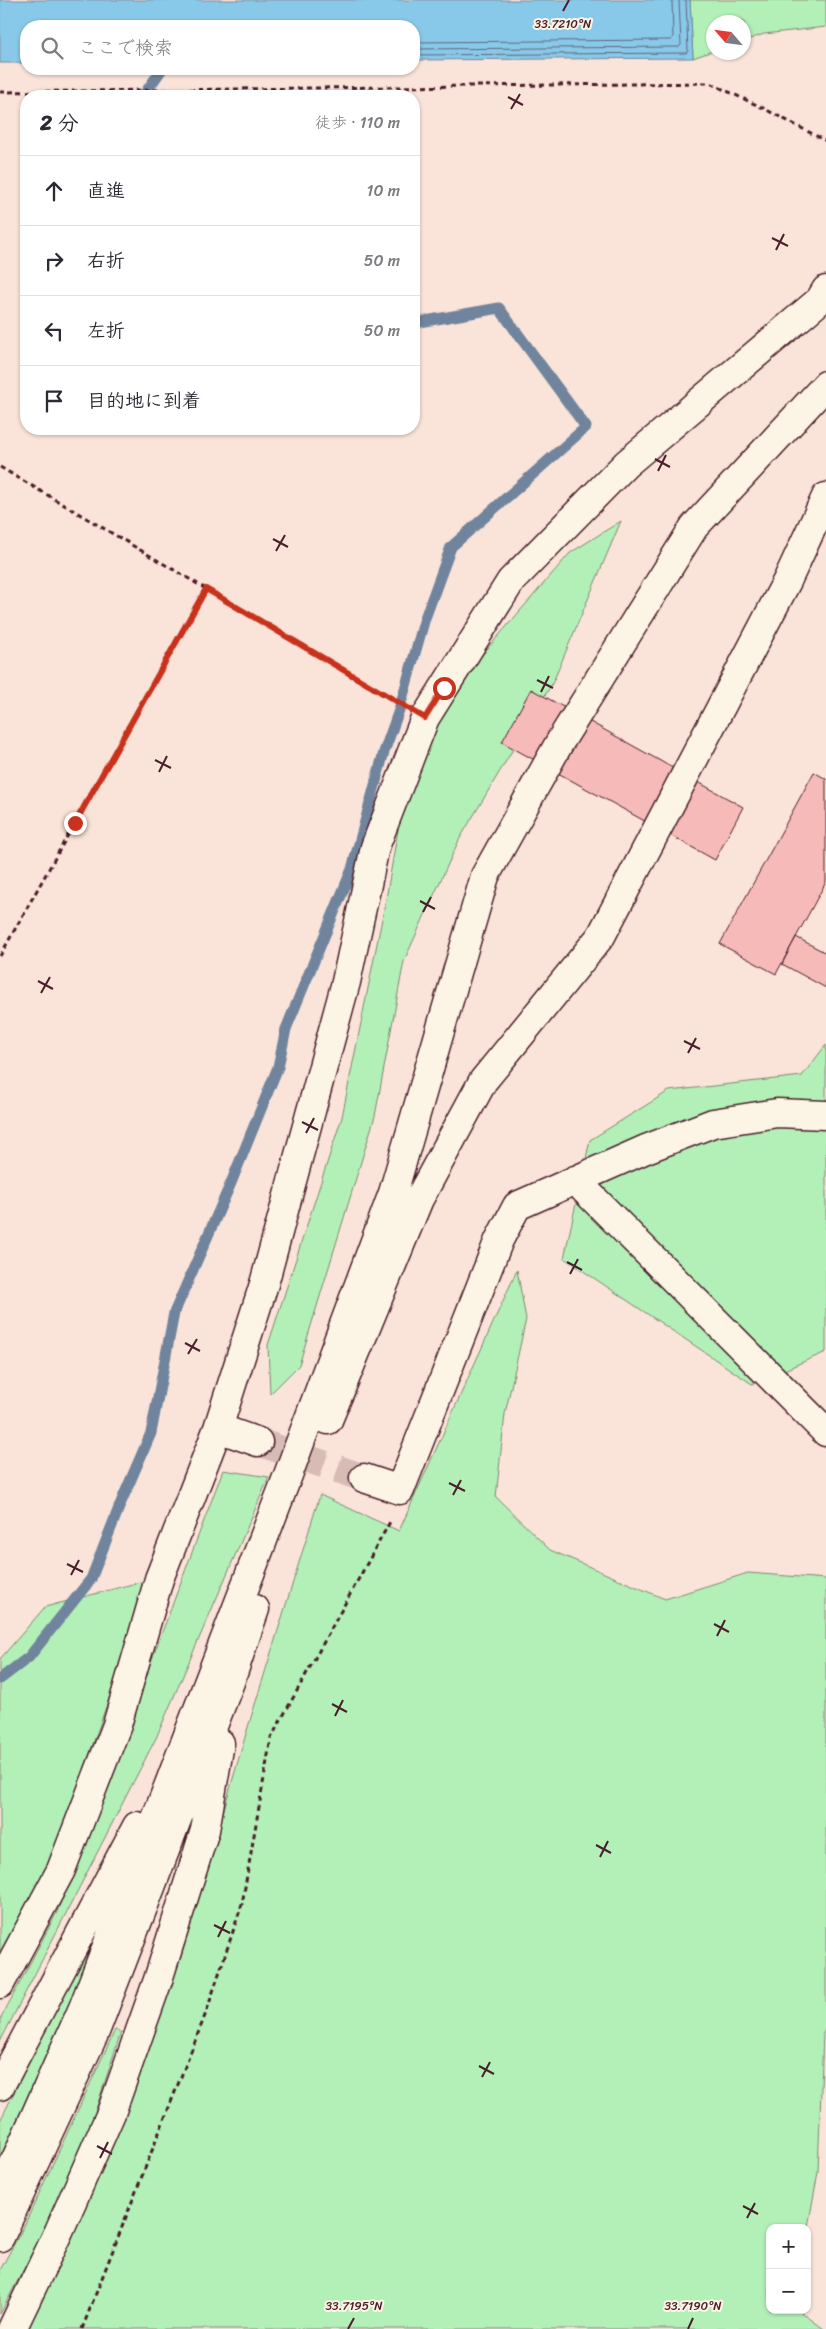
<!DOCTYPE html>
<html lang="ja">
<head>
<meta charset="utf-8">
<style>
	body { margin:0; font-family:Sriracha,"Klee One",sans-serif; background:#f7f7f7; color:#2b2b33 }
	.controls { position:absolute; right:15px; bottom:15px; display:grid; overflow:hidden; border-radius:10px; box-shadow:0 1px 4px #0004 }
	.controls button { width:45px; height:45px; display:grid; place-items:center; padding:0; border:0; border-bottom:1px solid #e1e1e2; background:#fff; color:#2b2b33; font:25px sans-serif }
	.compass { position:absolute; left:706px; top:15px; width:45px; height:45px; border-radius:50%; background:#fff; box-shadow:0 1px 4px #0004; rotate:298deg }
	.stop { position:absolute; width:15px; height:15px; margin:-11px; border:4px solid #c8321e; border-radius:50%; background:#fff }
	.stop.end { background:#c8321e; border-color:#fff; box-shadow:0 1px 5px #0008 }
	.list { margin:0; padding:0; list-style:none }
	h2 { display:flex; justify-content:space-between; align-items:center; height:65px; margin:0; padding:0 20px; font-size:21px }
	h2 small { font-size:16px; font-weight:400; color:#7c7c81 }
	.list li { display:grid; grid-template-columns:32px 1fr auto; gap:15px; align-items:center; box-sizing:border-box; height:70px; padding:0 20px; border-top:1px solid #e1e1e2 }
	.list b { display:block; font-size:19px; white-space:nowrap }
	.list em { font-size:16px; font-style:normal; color:#7c7c81 }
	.icon { flex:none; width:28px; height:28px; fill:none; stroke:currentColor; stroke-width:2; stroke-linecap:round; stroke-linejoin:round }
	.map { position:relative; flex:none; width:826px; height:2329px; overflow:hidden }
	.search { position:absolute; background:#fff; box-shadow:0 1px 4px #0004; left:20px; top:20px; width:400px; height:55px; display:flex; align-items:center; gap:12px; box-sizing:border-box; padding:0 18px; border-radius:20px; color:#7c7c81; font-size:19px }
	.panel { position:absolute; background:#fff; box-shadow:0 1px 4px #0004; left:20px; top:90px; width:400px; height:345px; border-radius:20px }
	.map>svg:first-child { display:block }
	.green { fill:#b2f0b7; stroke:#7e8871 }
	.water { fill:#88c9e9; stroke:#6f859d }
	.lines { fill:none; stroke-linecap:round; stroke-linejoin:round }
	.shore { stroke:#636377; stroke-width:1 }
	.stream { stroke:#6f859d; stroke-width:11 }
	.building { fill:#f6bab8; stroke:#4a1f2b }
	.street-tunnel { stroke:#d7bcb5; stroke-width:28; stroke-dasharray:28 14; stroke-linecap:butt }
	.street-casing { stroke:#4a1f2b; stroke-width:31 }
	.highway-casing { stroke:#4a1f2b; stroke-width:31 }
	.path { stroke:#4a1f2b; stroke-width:3; stroke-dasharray:5 4; stroke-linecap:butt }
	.street { stroke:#fcf5e5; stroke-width:28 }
	.highway { stroke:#fcf5e5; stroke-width:28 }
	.route { stroke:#c8321e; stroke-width:6 }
	.ticks { fill:none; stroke:#4a1f2b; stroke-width:2 }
	.ticks-label { font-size:12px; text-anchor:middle; fill:#4a1f2b; stroke:#fcf5e5; stroke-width:4; stroke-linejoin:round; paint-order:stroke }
</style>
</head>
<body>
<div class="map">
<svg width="826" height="2329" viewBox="0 0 826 2329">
	<rect width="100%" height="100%" fill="#fae3d8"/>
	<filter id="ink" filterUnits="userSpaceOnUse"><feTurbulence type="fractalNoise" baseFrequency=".02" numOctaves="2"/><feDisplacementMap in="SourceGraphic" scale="10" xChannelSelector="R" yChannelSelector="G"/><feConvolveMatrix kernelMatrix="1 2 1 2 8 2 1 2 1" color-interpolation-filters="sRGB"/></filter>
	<g filter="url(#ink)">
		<path class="green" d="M690 0H826V27L764 34 744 41V22H714L713 51 693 58Z
			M621 521 553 682 459 840 404 961 375 1116 299 1365 270 1394 268 1345 342 1117 386 899 411 754 482 655 570 553Z
			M826 1045V1352L752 1384 564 1258 590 1140 669 1091 802 1076Z
			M517 1270 526 1319 505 1414 496 1497 550 1550 665 1599 748 1573 826 1579V2027L823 2034 818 2172 807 2232V2228H770V2310H798L824 2329H27L127 2104 180 1960 248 1727 320 1495 399 1531Z
			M223 1470 269 1477 156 1738 0 2042V2020L57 1912Z
			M144 1581 115 1681 46 1879 0 1962V1659L45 1607Z
			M89 1941 95 1943 94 1949 0 2158V2121Z
			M115 2030 121 2032 86 2140 34 2250 0 2314V2270L24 2226Z"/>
		<path class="water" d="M0 0H690L693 58 414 60V26H26V63H0Z"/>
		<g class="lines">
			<path class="shore" d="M414 42 671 40 673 37 672 0
				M414 49 679 47 681 45 679 0
				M414 55 686 53 688 51 686 0"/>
			<path class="stream" d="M143 96 162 69
				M0 1679 29 1657 91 1579 122 1500 151 1433 174 1313 231 1183 278 1067 286 1029 352 869 384 752 399 710 425 618 451 547 586 427 499 308 414 323"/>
		</g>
		<path class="building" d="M531 689 743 807 715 860 502 742Z
			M814 772 826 779V882L776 974 720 944Z
			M796 937 826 953V988L782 964Z"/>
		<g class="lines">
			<path class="street-tunnel" d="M258 1442 364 1478"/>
			<defs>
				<path id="street" d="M575 1180 826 1432
					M218 1428 258 1442
					M364 1478 400 1490 499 1240 517 1206 646 1149 713 1123 777 1113 826 1115
					M0 1984 61 1870 117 1725 159 1579 218 1428 264 1284 346 982 375 847 425 718 511 581 626 464 820 300 826 290"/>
				<path id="highway" d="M328 1420 419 1199 483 1081 601 936 787 581 826 497
					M0 2086 137 1826
					M0 2195 83 2008 288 1475 393 1193 485 876 561 740 694 527 826 385
					M0 2237 95 2032 230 1682 255 1609
					M12 2329 59 2231 111 2113 158 1980 205 1830 220 1743"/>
			</defs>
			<use href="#street" class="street-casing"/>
			<use href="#highway" class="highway-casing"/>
			<path class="path" d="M0 92 710 83 761 107 826 141
				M0 467 397 702
				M0 956 206 589
				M82 2329 206 2013 242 1904 271 1738 391 1520"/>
			<use href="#street" class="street"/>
			<use href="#highway" class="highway"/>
		</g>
	</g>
	<g class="lines" filter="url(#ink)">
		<path class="route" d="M75 823 206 589 425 718 444 688"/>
	</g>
	<path class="ticks" d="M563 11 569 0M508 97 523 105M511 109 520 94M772 238 788 246M776 250 784 234M655 459 670 467M658 471 666 455M273 539 288 547M276 551 285 535M537 680 553 688M541 692 549 676M155 760 171 768M159 772 167 756M420 901 435 909M423 912 431 897M38 981 53 989M41 993 50 977M684 1041 700 1049M688 1053 696 1038M302 1122 318 1130M306 1133 314 1118M567 1262 582 1270M570 1274 578 1259M185 1343 200 1351M188 1354 197 1339M449 1483 465 1491M453 1495 461 1480M67 1564 83 1572M71 1575 79 1560M714 1624 729 1632M717 1636 725 1620M332 1704 347 1712M335 1716 343 1700M596 1845 611 1853M600 1857 608 1841M214 1925 230 1933M218 1937 226 1921M479 2066 494 2074M482 2077 490 2062M97 2146 112 2154M100 2158 108 2142M743 2206 758 2214M747 2218 755 2203M348 2329 354 2318M688 2329 693 2318"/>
	<g class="ticks-label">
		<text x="563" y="28">33.7210°N</text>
		<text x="354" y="2310">33.7195°N</text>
		<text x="693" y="2310">33.7190°N</text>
	</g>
</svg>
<div class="controls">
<button>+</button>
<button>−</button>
</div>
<svg class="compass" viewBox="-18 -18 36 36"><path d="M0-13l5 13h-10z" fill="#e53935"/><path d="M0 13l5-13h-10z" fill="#7c7c81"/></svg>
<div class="stop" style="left:444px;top:688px"></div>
<div class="stop end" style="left:75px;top:823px"></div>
<div class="search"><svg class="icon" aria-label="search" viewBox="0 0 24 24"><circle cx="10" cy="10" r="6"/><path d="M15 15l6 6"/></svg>ここで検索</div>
<section class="panel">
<h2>2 分<small>徒歩 · 110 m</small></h2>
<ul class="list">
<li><svg class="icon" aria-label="ahead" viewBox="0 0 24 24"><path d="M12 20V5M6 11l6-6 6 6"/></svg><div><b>直進</b></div><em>10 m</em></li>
<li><svg class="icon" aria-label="right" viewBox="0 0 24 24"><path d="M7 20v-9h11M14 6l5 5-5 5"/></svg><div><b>右折</b></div><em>50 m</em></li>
<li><svg class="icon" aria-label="left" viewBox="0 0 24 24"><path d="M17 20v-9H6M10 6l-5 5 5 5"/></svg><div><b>左折</b></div><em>50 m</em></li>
<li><svg class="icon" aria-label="arrive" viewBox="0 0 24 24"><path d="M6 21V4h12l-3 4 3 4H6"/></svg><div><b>目的地に到着</b></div></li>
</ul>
</section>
</div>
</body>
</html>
